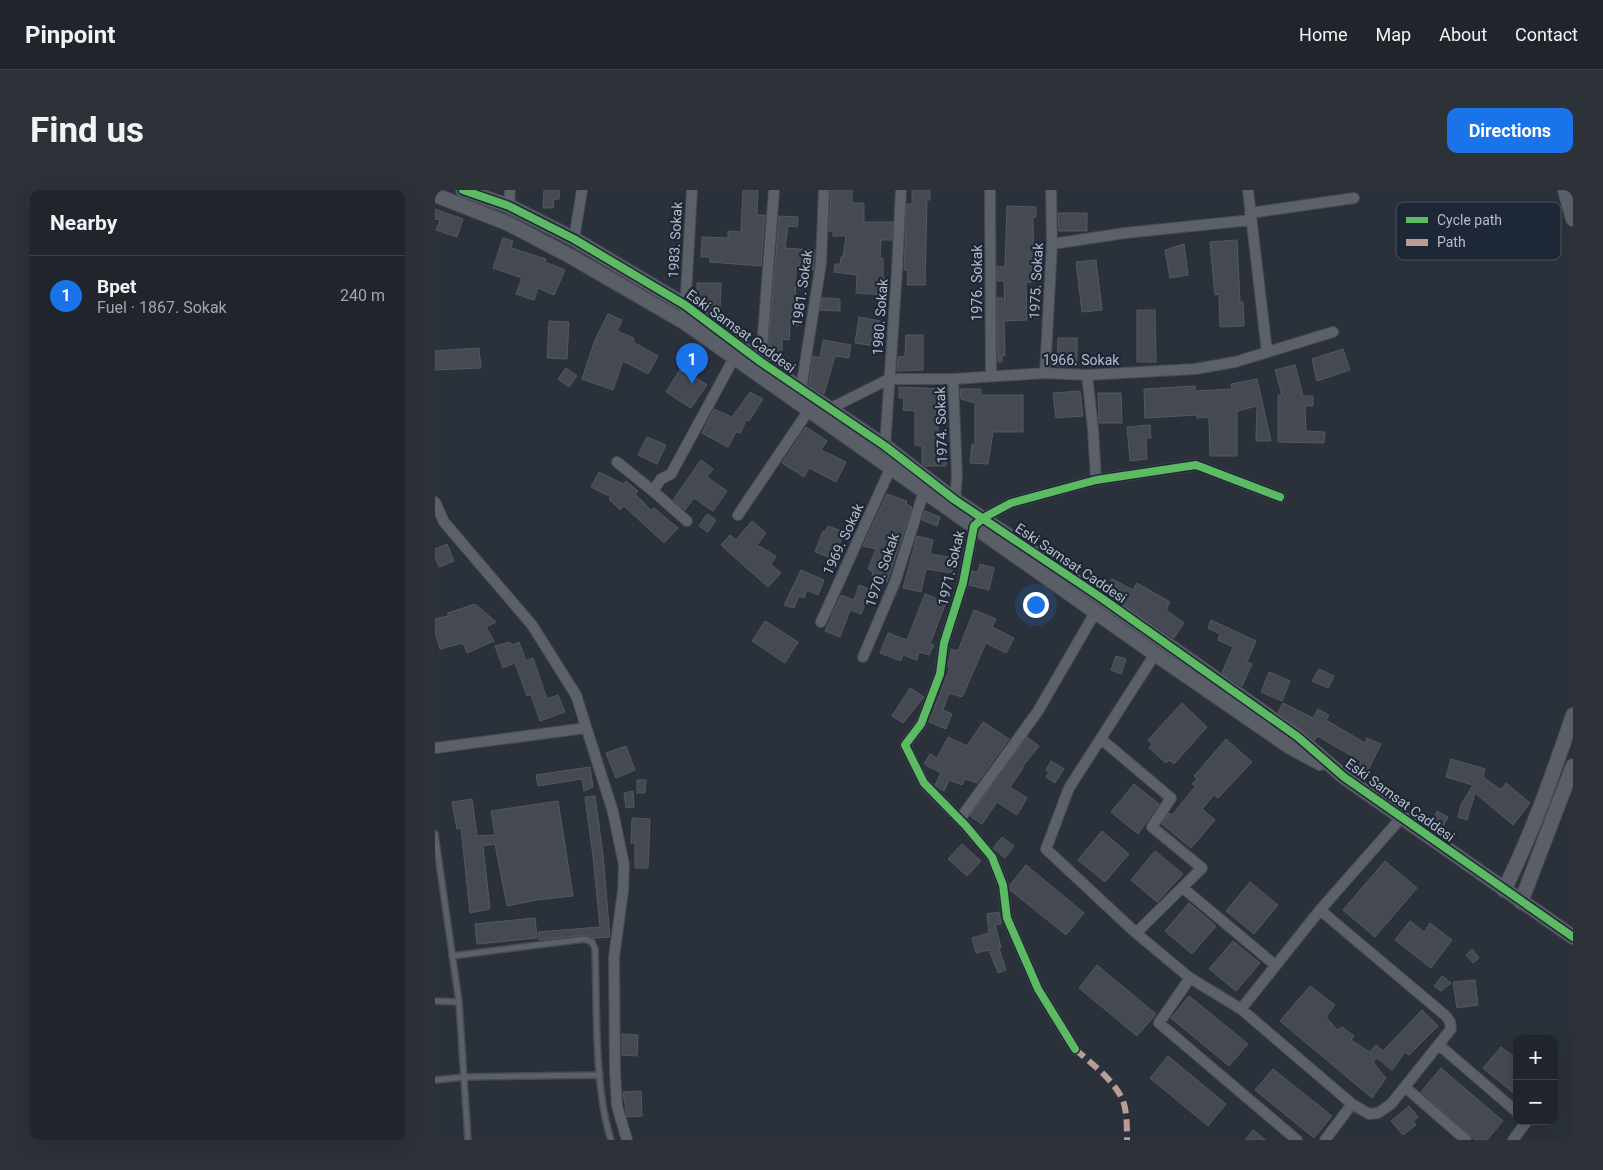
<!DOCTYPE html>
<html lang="en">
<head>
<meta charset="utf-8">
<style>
	body { margin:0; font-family:Roboto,sans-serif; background:#2d3138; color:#f1f3f6 }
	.controls { position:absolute; right:15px; bottom:15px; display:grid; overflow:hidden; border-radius:10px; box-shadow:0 5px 20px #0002 }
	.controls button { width:45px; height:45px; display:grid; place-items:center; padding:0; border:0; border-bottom:1px solid #3d4248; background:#20252c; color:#f1f3f6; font:25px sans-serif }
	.you { position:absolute; left:600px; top:414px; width:18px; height:18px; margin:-12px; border:4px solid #fff; border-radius:50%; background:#1a73e8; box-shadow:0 0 0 8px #1a73e833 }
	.badge { display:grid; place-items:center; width:32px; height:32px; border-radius:50%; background:#1a73e8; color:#fff; font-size:16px; font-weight:700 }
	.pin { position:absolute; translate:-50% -41px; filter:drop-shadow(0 1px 2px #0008) }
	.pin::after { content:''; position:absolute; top:26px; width:18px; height:15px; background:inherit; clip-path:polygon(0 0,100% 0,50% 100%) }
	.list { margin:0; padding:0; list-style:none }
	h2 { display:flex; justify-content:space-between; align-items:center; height:65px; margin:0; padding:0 20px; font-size:21px }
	h2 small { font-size:16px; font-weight:400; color:#a2a5a9 }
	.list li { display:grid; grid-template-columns:32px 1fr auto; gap:15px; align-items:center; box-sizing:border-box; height:80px; padding:0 20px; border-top:1px solid #3d4248 }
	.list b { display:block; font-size:19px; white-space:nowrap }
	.list p { margin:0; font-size:16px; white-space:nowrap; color:#a2a5a9 }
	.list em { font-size:16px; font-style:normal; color:#a2a5a9 }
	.map { position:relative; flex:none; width:1138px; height:950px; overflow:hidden; border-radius:10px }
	header { display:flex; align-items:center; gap:30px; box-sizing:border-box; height:70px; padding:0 25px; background:#20252c; border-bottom:1px solid #3d4248 }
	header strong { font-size:24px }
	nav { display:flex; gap:28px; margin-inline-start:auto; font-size:18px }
	.intro { display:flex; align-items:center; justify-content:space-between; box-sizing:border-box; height:120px; padding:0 30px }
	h1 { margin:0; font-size:35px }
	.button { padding:12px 22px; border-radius:10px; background:#1a73e8; color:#fff; font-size:18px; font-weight:700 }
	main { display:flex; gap:30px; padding:0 30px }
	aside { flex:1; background:#20252c; border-radius:10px; box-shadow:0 5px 20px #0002 }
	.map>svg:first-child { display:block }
	.building { fill:#444952; stroke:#535962 }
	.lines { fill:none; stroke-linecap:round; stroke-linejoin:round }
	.lane-casing { stroke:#474c53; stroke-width:8 }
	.street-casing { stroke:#474c53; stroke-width:12 }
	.secondary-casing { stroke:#474c53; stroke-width:16 }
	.lane { stroke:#5c6068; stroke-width:5 }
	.street { stroke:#5c6068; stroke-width:10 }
	.secondary { stroke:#5a5f67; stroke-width:14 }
	.quiet { stroke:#b99d93; stroke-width:6; stroke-dasharray:12 6; stroke-linecap:butt }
	.cycleway-casing { stroke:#1e2736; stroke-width:11 }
	.cycleway { stroke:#5cba63; stroke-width:8 }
	.labels { text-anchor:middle; stroke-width:4.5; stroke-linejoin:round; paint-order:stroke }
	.street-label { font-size:14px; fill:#b6bdcb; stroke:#1e2736 }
	.key { fill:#1e2736; stroke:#4c5463; stroke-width:1 }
	.key-label { font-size:14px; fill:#b6bdcb }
</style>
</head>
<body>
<header>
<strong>Pinpoint</strong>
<nav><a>Home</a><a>Map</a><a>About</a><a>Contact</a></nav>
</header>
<div class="intro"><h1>Find us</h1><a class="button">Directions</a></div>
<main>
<aside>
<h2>Nearby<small></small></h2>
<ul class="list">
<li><span class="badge">1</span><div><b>Bpet</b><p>Fuel · 1867. Sokak</p></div><em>240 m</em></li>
</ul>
</aside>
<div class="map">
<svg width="1138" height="950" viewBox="0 0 1138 950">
	<rect width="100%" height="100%" fill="#2b313b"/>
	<path class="building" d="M109 0H125L124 9H119L118 18H108Z
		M308 0H323L322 25H330L326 76 275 72V67H266L267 47 293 48V41L306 42Z
		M396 0H417V13H429V32H458L457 50H446L445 68H448V88H450L449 105 421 103 422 85 399 82 400 74H405L406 67H408L411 46H398V41H394Z
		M477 0H495V10H492L490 95H472L473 80H469L472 14H477Z
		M572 16 601 17V27H598L599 92H591L592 130 569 131 570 166 567 165V172H563L562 108H568V121H570L569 91H562V76L570 77Z
		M0 19 28 29 22 47 1 40 5 30 0 29Z
		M623 23H652V41H624Z
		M344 26 363 27 362 37 353 36 350 58 380 60 379 72 378 80 361 79 360 123H364L363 136 355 135 354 150 347 149V166L333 165Z
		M68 48 78 51 76 58 111 69 110 72 130 80 119 105 103 98 99 110 81 104 87 88 58 78Z
		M802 50 805 112H808L809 136 785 137 784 104 780 105 775 52Z
		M749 54 753 85 735 88 730 60Z
		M661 70 667 120 647 122 641 72Z
		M262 93H286L285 122H273L262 113Z
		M387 108 405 109V121L385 120Z
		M702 120H720L721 172H702Z
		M173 124 187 130 182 141 199 148 198 152 223 166 213 184 188 171 178 200 147 189 160 150Z
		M424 127 445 131 441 156 420 153Z
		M114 131 134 132 132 169 112 168Z
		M471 145H488V180L462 181 463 167 470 166Z
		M623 148H642V176H622Z
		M388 150 416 155 414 168 400 166 389 204 374 194 378 166 385 168Z
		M44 158 46 178 0 180V161Z
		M908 159 915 180 882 191 877 169Z
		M860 175 868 206H878V216H870L871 241 890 242 889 253 843 252V205H847L840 180Z
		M131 178 142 186 134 197 123 189Z
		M246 178 272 195 256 218 231 202Z
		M822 189 836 251H821L822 216 802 221V266H775L774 227 762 228V225L710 228 709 199 760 196V201L797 199 796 194Z
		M464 197 512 199V208H507V217H503V258H511V276H490L487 273V256L480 255V221L468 220 469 208H464Z
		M525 199H546V205H588V242H558L553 274 535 273 537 254 540 255V213L526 209Z
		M645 201 648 226 621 228 618 203Z
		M315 202 328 209 314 231 312 229 305 243 301 242 293 257 267 243 279 219 297 227Z
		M663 203H686L687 233H664Z
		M715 235 716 248H711L712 269 695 271 692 237Z
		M371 237 392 251 386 260 411 272 401 292 374 278 369 287 347 273Z
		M212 247 231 255 222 274 203 265Z
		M266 270 278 279 272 287 292 301 278 321 259 308 250 320 238 310Z
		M164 282 188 294 191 291 203 301 200 304 216 320 219 318 243 338 229 353 189 316 185 320 174 309 176 307 156 297Z
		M452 304 472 311 471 314 477 317 452 392 437 385 438 382 433 379 441 359 428 356Z
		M490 321 505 327 502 336 487 330Z
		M272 324 281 330 273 342 264 336Z
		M317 331 331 343 322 355 341 366 336 374 346 383 333 397 286 355 295 345 301 350Z
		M393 336 409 342 401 363 399 362 396 368 380 362 388 341 390 342Z
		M482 346 498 350 495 364 519 368 517 383 491 379 486 402 468 398Z
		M12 354 19 371 4 377 0 368V359Z
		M545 374 559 378 554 400 534 395 537 381 543 382Z
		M366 380 389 390 383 405 372 400 369 408 364 406 359 418 349 415Z
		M677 389 698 400 702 393 735 412 731 420 749 433 739 448 671 401Z
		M424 395 436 400 426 424 415 420 405 447 390 441 406 405 419 410Z
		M490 404 511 412 495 454 499 455 494 465 484 462 482 470 468 465 466 471 445 463 453 443 472 450Z
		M40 414 61 432 51 437 59 451 32 463 28 453 5 459 0 442V429L13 426V423Z
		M539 420 561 429 557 437 579 448 571 463 551 453 527 507 514 503 508 520 517 524 511 539 494 532 515 478 513 477 516 459 523 461Z
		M776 430 821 451 812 472 817 474 807 496 787 483 798 457 783 450 785 444 773 438Z
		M330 431 363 452 350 473 317 451Z
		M75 452 77 455 84 452 91 471 98 468 112 509 123 505 130 522 105 531 96 505 92 506 80 473 68 478 60 456Z
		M681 466 691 469 686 484 676 480Z
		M884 479 899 486 893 498 877 491Z
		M834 482 855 491 847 511 826 502Z
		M475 498 489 507 468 533 457 526Z
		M747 513 772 537 739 574 734 570 731 573 714 558 717 554 713 550Z
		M848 513 878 528 883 519 894 525 891 530 930 553 932 548 946 554 929 588 920 584 926 571 882 546 880 550 843 522Z
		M548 532 574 549 542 593 530 589 527 595 514 590 509 601 504 598 500 595 506 583 489 574 495 564 502 568 513 547 532 556Z
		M592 547 604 556 587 577 588 578 575 597 592 608 582 625 562 612 547 634 535 626Z
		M791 549 817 572 783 608 779 605 767 619 780 630 756 658 727 634 734 623 737 625 761 596 757 594 762 589 759 586Z
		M191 556 200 580 181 588 171 563Z
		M1016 569 1050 579 1048 587 1066 600 1071 593 1095 613 1078 635 1040 603 1032 630 1023 627 1026 615 1038 595 1011 587Z
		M616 571 629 579 620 593 611 587 614 582 611 580Z
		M155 577 158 597 149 601 147 589 103 596 101 585Z
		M202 590H211L210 603H202Z
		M699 594 724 614 703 644 676 622Z
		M198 601 199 617 191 618 189 603Z
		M160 606 168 665 175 747 159 748 149 745 104 750 103 742 165 737 158 666 150 607Z
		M37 609 42 646 60 645 56 621 123 611 138 706 101 710 72 716 60 654 48 656 55 719 35 723 26 638 22 639 17 612Z
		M1002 621 1013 627 1005 642 994 636Z
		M197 628 215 629 213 678H200V653H196Z
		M667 641 694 664 670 692 643 670Z
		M567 647 579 656 570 668 558 658Z
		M527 654 546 671 532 686 513 669Z
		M720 661 748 684 722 712 696 690Z
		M950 671 982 698 940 747 908 720Z
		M591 675 649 723 631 745 575 700V695Z
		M815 692 843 715 819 744 791 721Z
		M754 713 781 736 757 764 730 741Z
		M564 722 566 734 560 735 566 757 564 758 571 780 563 783 554 760 541 763 537 748 554 743 552 724Z
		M100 728 102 748 42 754 40 734Z
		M975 731 989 742 995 733 1017 750 996 778 960 750Z
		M798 751 825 773 801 801 774 779Z
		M1037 759 1044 768 1038 773 1031 765Z
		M662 775 721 824 702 846 644 798Z
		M1007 786 1016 793 1006 801 999 796Z
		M1040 790 1043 815 1022 818 1018 792Z
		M875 796 900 815 891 827 902 840 907 837 919 846 916 850 935 862 941 855 948 861 987 820 1003 836 974 865 970 862 957 880 942 868 938 872 951 888 937 908 845 831Z
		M754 806 813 854 794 876 736 828Z
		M187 844 203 845 202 866 187 865Z
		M1066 857 1082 869V906L1048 878Z
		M733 866 791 914 773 936 715 888Z
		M1006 878 1068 931 1052 950H1040L986 902Z
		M838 879 897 926 879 948 820 900Z
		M206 901 207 926 192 927 188 902Z
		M974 916 983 927 978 931 981 935 968 945 956 931Z
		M818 940 831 950H810Z"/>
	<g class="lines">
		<defs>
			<path id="lane" d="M0 644 24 812 0 811
				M17 766 150 749 157 752 160 759C162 816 159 897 176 950
				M24 812 33 950
				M0 890 29 887 165 885"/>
			<path id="street" d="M555 0 556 186
				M813 0 832 162
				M74 16 75 0
				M815 23 919 8
				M139 49 147 0
				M617 54 690 43 816 30
				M250 121 257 0
				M326 172 339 0
				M610 183 617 54 616 0
				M652 185 658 239 661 290
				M518 189 522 286 520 310
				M366 199 386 73 389 0
				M396 218 454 189H518L610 183 652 185 760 179 800 172 898 142
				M450 256 462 80 466 0
				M182 272 218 301 226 289 236 284 299 168
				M218 301 252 331
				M0 312 9 332 97 435 141 505 178 622 189 675 188 701 179 767 180 882 182 916 192 950
				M303 325 374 220
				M386 432 456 277
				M720 464 634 598 611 659 701 743 755 788 806 819 885 720 966 628
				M428 467 460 392 489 301
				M666 549 736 608 717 637 767 678 701 743
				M0 558 151 538
				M525 629 603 521 661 421
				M748 698 840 775
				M755 788 724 833 862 950
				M806 819 917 914 934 924 943 923 956 914 1016 839 1015 832 1011 826 885 720
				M1004 855 1082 922
				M640 859 603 799 594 778 572 728 568 695 557 667 531 636 489 593 470 555 486 534 505 484 509 453 528 393 539 336 548 328 576 313 661 290 761 275 845 307
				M970 897 1031 950
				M890 950 917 914
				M1078 950 1092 931"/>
			<path id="secondary" d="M28 0 74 16 139 49 250 115 326 172 450 256 520 310 668 409 863 547 909 587 1138 747
				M1130 0 1138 29
				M0 5 72 33 135 66 249 132 720 464 855 557 885 573
				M1069 700C1097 644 1118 584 1138 525
				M1086 712 1138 576"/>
		</defs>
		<use href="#lane" class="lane-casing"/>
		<use href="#street" class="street-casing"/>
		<use href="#secondary" class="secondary-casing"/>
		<use href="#lane" class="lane"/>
		<use href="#street" class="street"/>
		<use href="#secondary" class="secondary"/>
		<path class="quiet" d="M640 859C657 874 686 895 690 918 692 929 692 940 692 950"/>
		<defs>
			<path id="cycleway" d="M28 0 74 16 139 49 250 115 326 172 450 256 520 310 668 409 863 547 909 587 1138 747
				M640 859 603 799 594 778 572 728 568 695 557 667 531 636 489 593 470 555 486 534 505 484 509 453 528 393 539 336 548 328 576 313 661 290 761 275 845 307"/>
		</defs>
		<use href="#cycleway" class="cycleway-casing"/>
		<use href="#cycleway" class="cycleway"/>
	</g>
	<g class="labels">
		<g class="street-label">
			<text transform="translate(240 50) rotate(-87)" y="5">1983. Sokak</text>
			<text transform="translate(601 91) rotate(-87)" y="5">1975. Sokak</text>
			<text transform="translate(542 93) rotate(-90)" y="5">1976. Sokak</text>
			<text transform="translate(367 98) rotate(-82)" y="5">1981. Sokak</text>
			<text transform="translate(445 127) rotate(-86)" y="5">1980. Sokak</text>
			<text transform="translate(306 141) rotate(36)" y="5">Eski Samsat Caddesi</text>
			<text x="646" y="175">1966. Sokak</text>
			<text transform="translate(506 235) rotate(-92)" y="5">1974. Sokak</text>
			<text transform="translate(408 349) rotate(-65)" y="5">1969. Sokak</text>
			<text transform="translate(636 373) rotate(34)" y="5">Eski Samsat Caddesi</text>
			<text transform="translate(516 378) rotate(-77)" y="5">1971. Sokak</text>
			<text transform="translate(447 380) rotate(-71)" y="5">1970. Sokak</text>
			<text transform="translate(965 610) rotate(36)" y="5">Eski Samsat Caddesi</text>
		</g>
	</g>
	<rect x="961" y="12" width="165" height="58" rx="8" class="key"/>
	<rect x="971" y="27" width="22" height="6" fill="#5cba63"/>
	<rect x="971" y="49" width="22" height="7" fill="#b99d93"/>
	<g class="key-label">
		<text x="1002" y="35">Cycle path</text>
		<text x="1002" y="57">Path</text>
	</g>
</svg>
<div class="controls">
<button>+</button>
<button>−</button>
</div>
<div class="you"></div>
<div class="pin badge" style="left:257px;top:194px">1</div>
</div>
</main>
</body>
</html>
